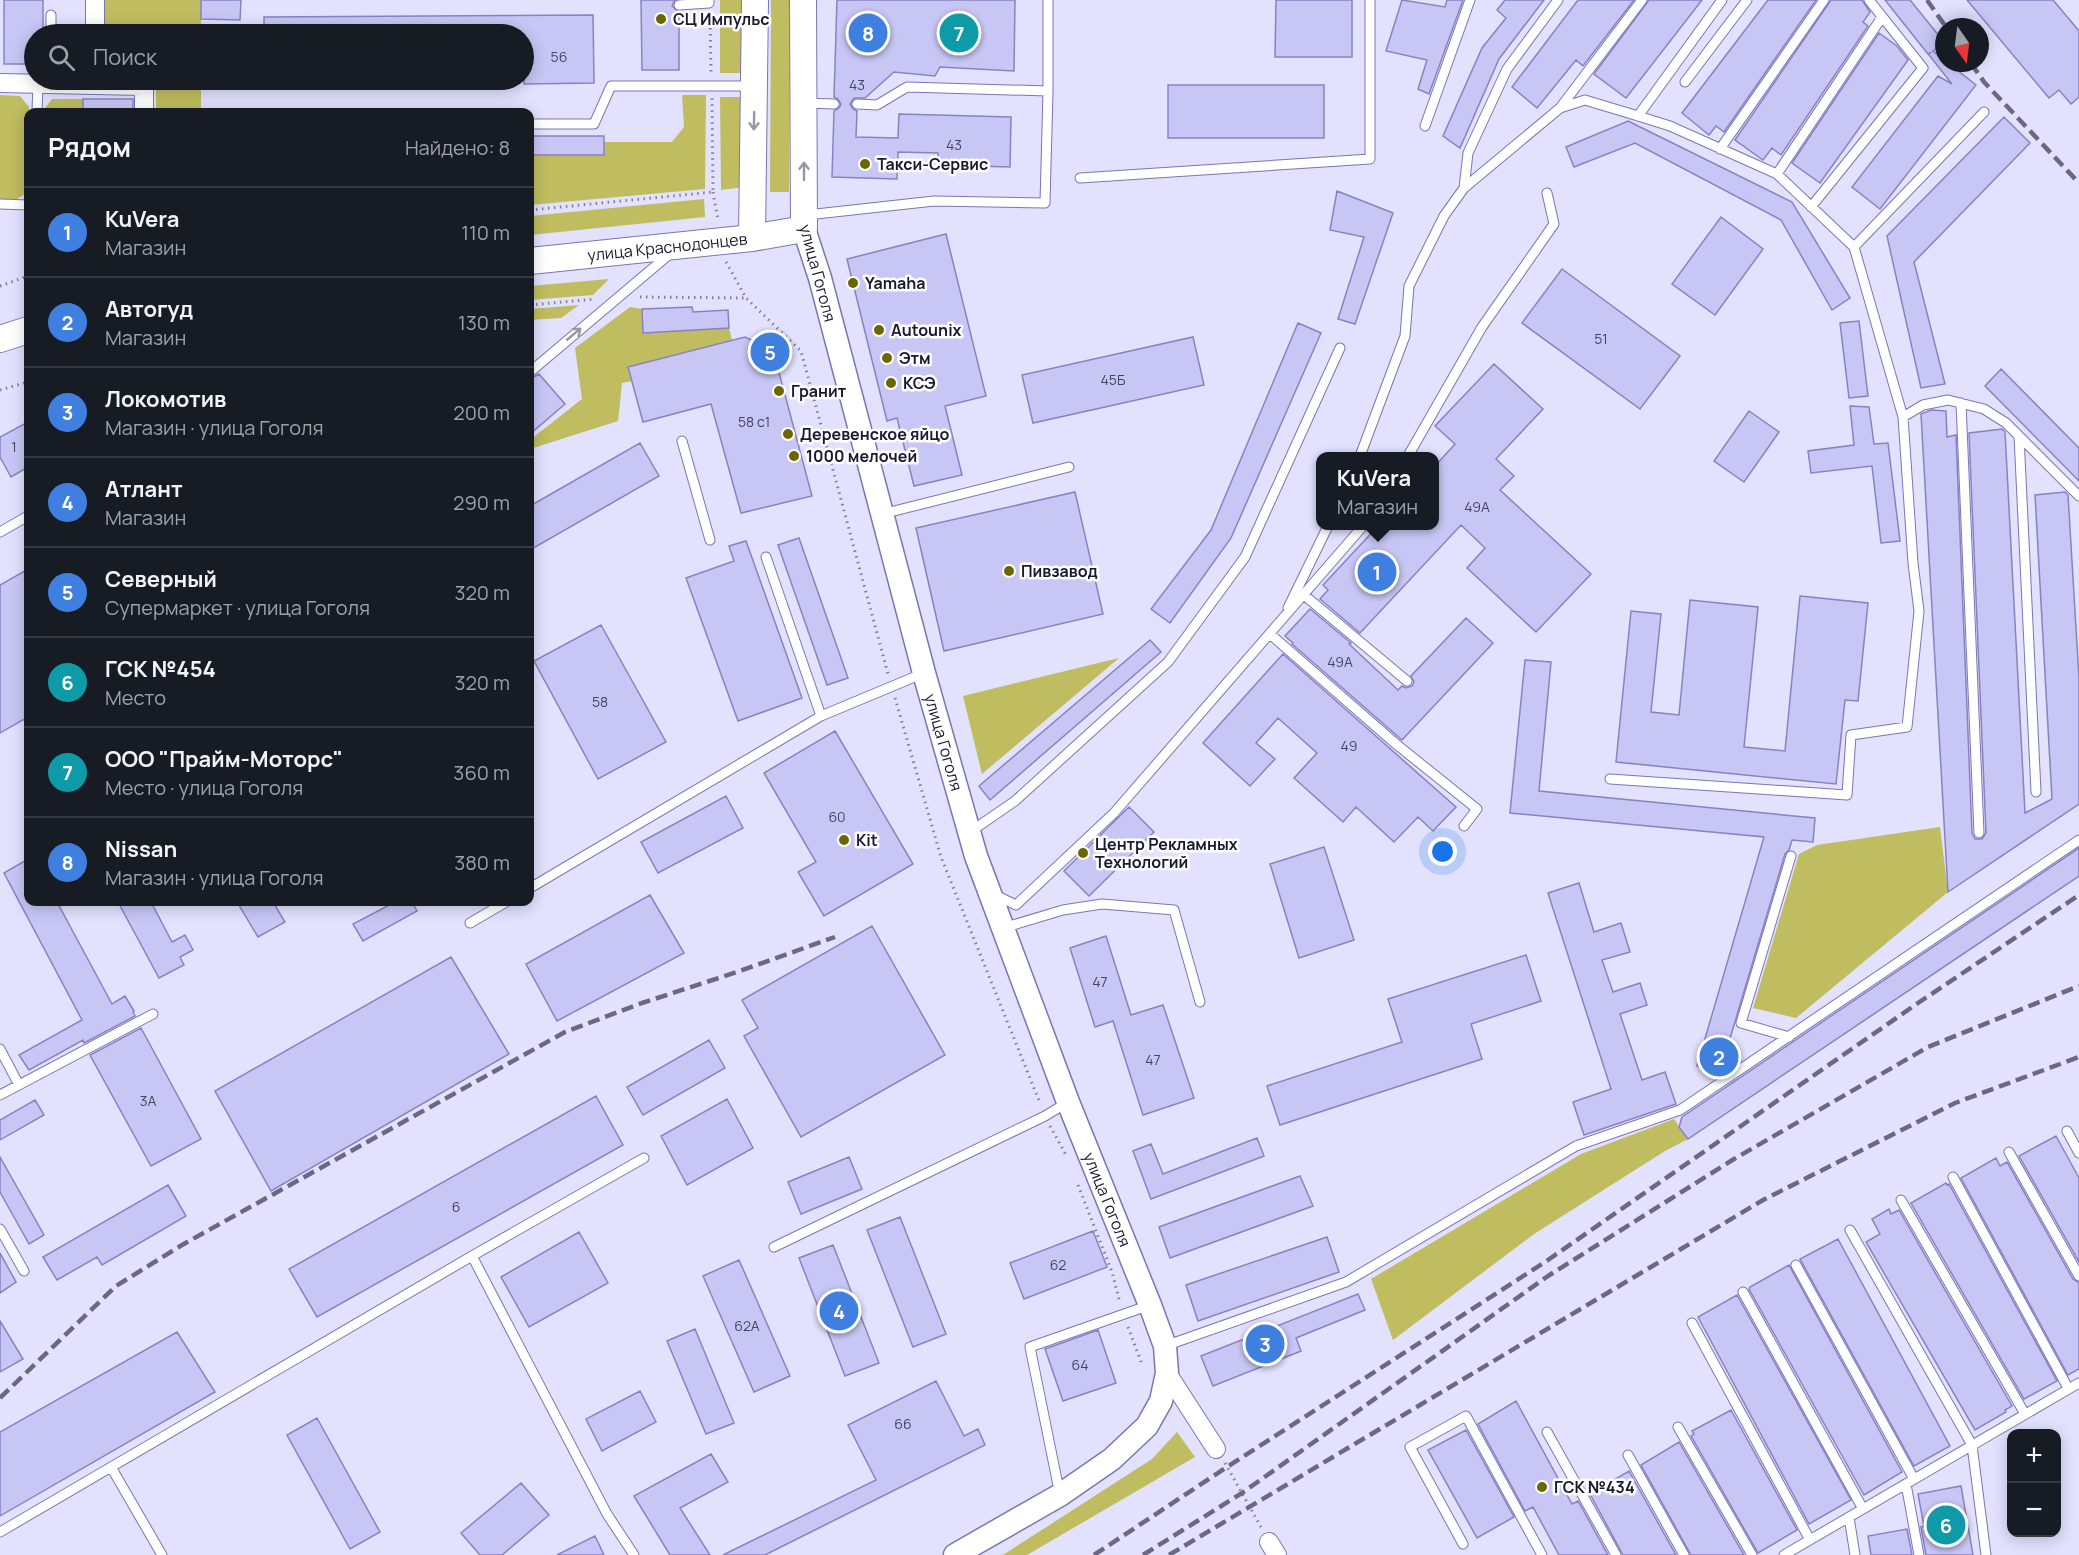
<!DOCTYPE html>
<html lang="ru">
<head>
<meta charset="utf-8">
<style>
	body { margin:0; font-family:Manrope,sans-serif; background:#20242c; color:#f1f3f6 }
	.controls { position:absolute; right:18px; bottom:18px; display:grid; overflow:hidden; border-radius:12px; box-shadow:0 3px 15px #0003 }
	.controls button { width:54px; height:54px; display:grid; place-items:center; padding:0; border:0; border-bottom:2px solid #363941; background:#171b24; color:#f1f3f6; font:30px sans-serif }
	.compass { position:absolute; left:1935px; top:18px; width:54px; height:54px; border-radius:50%; background:#171b24; box-shadow:0 3px 15px #0003; rotate:166deg }
	.you { position:absolute; left:1443px; top:852px; width:21px; height:21px; margin:-15px; border:4px solid #fff; border-radius:50%; background:#1a73e8; box-shadow:0 0 0 9px #1a73e833 }
	.badge { display:grid; place-items:center; width:39px; height:39px; border-radius:50%; background:#b4b487; color:#fff; font-size:20px; font-weight:700 }
	.pin { position:absolute; translate:-50% -50%; border:3px solid #fff; box-shadow:0 2px 6px #0006 }
	.popup { position:absolute; left:1316px; top:452px; width:123px; height:78px; box-sizing:border-box; display:grid; place-content:center; border-radius:12px; background:#171b24; filter:drop-shadow(0 2px 4px #0005); font-size:20px; white-space:nowrap; color:#9ea1a6 }
	.popup b { font-size:22px; color:#f1f3f6 }
	.popup::after { content:''; position:absolute; left:50%; top:100%; margin-left:-12px; border:12px solid transparent; border-top-color:#171b24 }
	.list { margin:0; padding:0; list-style:none }
	h2 { display:flex; justify-content:space-between; align-items:center; height:78px; margin:0; padding:0 24px; font-size:26px }
	h2 small { font-size:20px; font-weight:400; color:#9ea1a6 }
	.list li { display:grid; grid-template-columns:39px 1fr auto; gap:18px; align-items:center; box-sizing:border-box; height:90px; padding:0 24px; border-top:2px solid #363941 }
	.list b { display:block; font-size:22px; white-space:nowrap }
	.list p { margin:0; font-size:20px; white-space:nowrap; color:#9ea1a6 }
	.list em { font-size:20px; font-style:normal; color:#9ea1a6 }
	.icon { flex:none; width:33px; height:33px; fill:none; stroke:currentColor; stroke-width:2; stroke-linecap:round; stroke-linejoin:round }
	.map { position:relative; flex:none; width:2079px; height:1555px; overflow:hidden }
	.search { position:absolute; background:#171b24; box-shadow:0 3px 15px #0003; left:24px; top:24px; width:510px; height:66px; display:flex; align-items:center; gap:15px; box-sizing:border-box; padding:0 21px; border-radius:33px; color:#9ea1a6; font-size:22px }
	.panel { position:absolute; background:#171b24; box-shadow:0 3px 15px #0003; left:24px; top:108px; width:510px; height:798px; border-radius:12px }
	.map>svg:first-child { display:block }
	.green { fill:#bfbd5f }
	.building { fill:#c8c6f5; stroke:#8882c3; stroke-width:1.5 }
	.lines { fill:none; stroke-linecap:round; stroke-linejoin:round }
	.service-casing { stroke:#7b75b5; stroke-width:11 }
	.minor-casing { stroke:#7b75b5; stroke-width:20 }
	.tertiary-casing { stroke:#7b75b5; stroke-width:25 }
	.secondary-casing { stroke:#7b75b5; stroke-width:28 }
	.path { stroke:#807e99; stroke-width:3; stroke-dasharray:1.5 4.5; stroke-linecap:butt }
	.service { stroke:#fff; stroke-width:9 }
	.minor { stroke:#fff; stroke-width:18 }
	.tertiary { stroke:#fff; stroke-width:22 }
	.secondary { stroke:#fff; stroke-width:26 }
	.rail { stroke:#6a6883; stroke-width:4.5; stroke-dasharray:12 6; stroke-linecap:butt }
	.oneway { stroke:#9897a3 }
	.poi-dot { fill:#6a6700; stroke:#fff; stroke-width:2 }
	.labels { text-anchor:middle; stroke-width:5; stroke-linejoin:round; paint-order:stroke }
	.number-label { font-size:14px; fill:#464463 }
	.poi-label { font-size:16px; font-weight:bold; fill:#1b1832; stroke:#fff; text-anchor:start }
	.street-label { font-size:16px; fill:#1b1832; stroke:#fff }
</style>
</head>
<body>
<div class="map">
<svg width="2079" height="1555" viewBox="0 0 2079 1555">
	<rect width="100%" height="100%" fill="#e2e1fe"/>
	<path class="green" d="M105 0H201V34H104Z
		M720 0H741V73H720Z
		M771 0H790L789 192H770Z
		M152 80H201V112H156V87Z
		M0 95 20 96 29 107 28 192 17 199H0Z
		M682 95H706L705 189 530 205V155H603L604 142H672L684 127Z
		M720 97H743L744 187 721 190Z
		M52 99H83V112H45V108Z
		M704 199 705 217 530 235V216Z
		M609 279 593 295 530 300V286Z
		M579 305 561 318 530 320V309Z
		M630 307 642 309 643 333 729 328 732 340 629 367 632 381 622 383 618 421 530 449V440L582 399 575 348Z
		M1119 658 982 774 963 696Z
		M1940 827 1948 892 1796 1018 1753 1008 1799 854 1817 845Z
		M1674 1119 1688 1139 1665 1151 1534 1234 1393 1340 1371 1279 1581 1154Z
		M1177 1432 1195 1457 1027 1555H1003L1152 1459Z"/>
	<path class="building" d="M4 0H43V34H34V64H4Z
		M201 0H241L240 20 201 19Z
		M641 0H675L672 6 679 12V70H642Z
		M837 0H1015L1014 71 940 67 935 76 894 72 865 98H854L850 104 853 109 857 111 856 137 898 138 899 114 1011 117 1010 167 938 165V153L898 152 897 179 832 177 834 111 839 108 841 104 838 99 834 97Z
		M1276 0H1352V57H1275Z
		M1402 0 1445 7 1447 0H1463L1429 94 1418 89 1427 60 1386 51Z
		M1505 0H1544L1499 59 1460 148 1443 136 1482 48 1506 18 1497 10Z
		M1578 0H1634L1583 66 1576 60 1537 108 1512 87Z
		M1649 0H1702L1626 98 1594 74Z
		M1768 0H1816L1724 132 1716 126 1709 135 1682 113Z
		M1831 0H1862L1870 12 1863 22 1868 26 1781 155 1772 148 1763 160 1735 140Z
		M1885 0H1910L1944 42 1933 51 1944 60V63H1948L1976 85 1880 209 1852 187 1938 76 1952 84 1929 55 1930 53 1928 54Z
		M1967 0H2053L2079 31V97L2071 104 2059 90 2049 98Z
		M593 15 594 83 524 84V34H264V17Z
		M1879 33 1897 46 1908 60 1820 183 1792 163Z
		M1168 85H1324V138H1168Z
		M83 99H133V112H83Z
		M2004 117 2030 143 1914 262 1945 384 1921 388 1887 236Z
		M1628 121 1792 202 1850 298 1832 310 1781 220 1635 143 1574 167 1566 147Z
		M530 136H604V155H530Z
		M1337 191 1393 213 1355 324 1338 319 1364 237 1330 230Z
		M1721 217 1763 249 1715 315 1672 284Z
		M946 234 986 396 945 406 962 475 914 486 897 418 887 421 847 259Z
		M1562 269 1680 356 1640 409 1522 323Z
		M692 307 693 312 728 310 729 328 643 333 642 309Z
		M1859 321 1868 396 1849 398 1840 323Z
		M1298 323 1321 333 1231 538 1170 623 1151 609 1211 530Z
		M745 337 773 350 812 496 741 513 711 404 643 422 628 367Z
		M1193 337 1204 385 1033 423 1022 375Z
		M1494 364 1543 409 1496 459 1514 476 1500 490 1591 574 1536 632 1467 568 1485 548 1461 525 1360 633 1320 599 1328 590 1323 585 1379 525H1434V467L1455 444 1435 426Z
		M2001 369 2079 448V481L1985 386Z
		M539 374 565 404 530 434V379Z
		M1850 406 1869 407 1874 444 1888 443 1900 541 1881 543 1872 466 1811 473 1808 451 1854 445Z
		M1931 410 1946 411 1947 437 1956 435 1972 833 1975 839H1982L1986 833 1969 433 2002 429 2005 432 2025 813 2052 799 2035 495 2065 492 2068 495 2079 678V804L1948 892 1921 414Z
		M1749 411 1779 432 1744 482 1714 461Z
		M28 422V467L11 477 0 457V437Z
		M640 443 659 476 530 550V506Z
		M1075 492 1103 614 944 651 916 528Z
		M799 538 848 678 827 685 778 545Z
		M746 541 802 698 738 721 686 578 734 561 729 546Z
		M28 569V717L0 733V585Z
		M1800 596 1868 603 1858 701 1845 700 1836 784 1616 762 1631 611 1661 614 1651 712 1679 715 1690 600 1758 607 1744 747 1785 751Z
		M1310 609 1351 643 1349 644 1398 690 1402 686 1406 688 1412 686 1414 682 1411 676 1466 618 1493 643 1402 740 1292 644 1293 643 1285 636Z
		M601 625 666 742 598 779 534 661Z
		M1150 640 1161 652 990 800 979 786Z
		M1283 654 1456 807 1433 831 1418 817 1394 842 1356 807 1343 822 1294 778 1317 753 1278 718 1256 743 1275 759 1250 786 1203 743Z
		M1525 660 1551 662 1539 791 1815 818 1813 842 1792 840 1789 850 1785 854 1720 1072 1697 1066 1764 837 1510 813Z
		M835 731 913 864 824 916 798 872 816 862 764 773Z
		M726 796 743 828 658 873 641 842Z
		M1129 807 1154 832 1089 896 1064 871Z
		M1324 847 1354 940 1299 958 1270 864Z
		M2079 848V876L1688 1139 1679 1127 1682 1117Z
		M28 859V902H57L112 1004 125 996 134 1011 133 1012 135 1016 84 1043 83 1040 29 1070 19 1055 82 1020 4 873Z
		M1579 883 1594 932 1621 923 1630 952 1602 960 1613 992 1640 983 1647 1005 1620 1014 1642 1080 1665 1072 1676 1104 1584 1135 1573 1102 1611 1089 1548 893Z
		M650 895 684 953 557 1021 526 964Z
		M118 902H151L172 942 185 935 193 950 180 957 184 965 159 978Z
		M237 902H273L285 922 258 937Z
		M395 902H412L417 911 363 941 353 924Z
		M872 926 945 1055 801 1137 744 1036 758 1028 742 1000Z
		M1106 936 1131 1015 1163 1005 1194 1098 1143 1115 1113 1021 1095 1027 1070 948Z
		M1526 955 1541 1001 1471 1024 1482 1059 1280 1125 1267 1086 1402 1042 1388 999Z
		M451 957 509 1054 271 1191 215 1091Z
		M141 1028 201 1139 151 1166 90 1055Z
		M709 1040 725 1068 643 1115 627 1087Z
		M596 1096 623 1145 317 1317 289 1269Z
		M727 1099 753 1148 687 1185 661 1136Z
		M35 1100 44 1115 0 1140V1120Z
		M2056 1136 2079 1178V1262L2019 1156Z
		M1257 1138 1264 1156 1151 1199 1133 1151 1151 1144 1163 1174Z
		M0 1157 44 1235 29 1244 0 1192Z
		M849 1157 862 1189 801 1214 788 1182Z
		M1996 1158 2000 1166 2007 1162 2073 1279 2079 1283V1369L2068 1375 1961 1178Z
		M1300 1176 1313 1206 1170 1258 1159 1227Z
		M1946 1183 1947 1185 1949 1184 2057 1381 2024 1399 1911 1203Z
		M168 1185 186 1216 102 1265 97 1257 57 1280 43 1257Z
		M1889 1209 1891 1214 1899 1210 2012 1406 2005 1410 2006 1412 1975 1430 1866 1242 1880 1234 1872 1219Z
		M900 1217 946 1334 913 1347 867 1230Z
		M1093 1231 1107 1267 1024 1299 1010 1263Z
		M579 1232 608 1283 529 1327 501 1277Z
		M1327 1237 1339 1272 1198 1321 1186 1285Z
		M1838 1239 1950 1446 1914 1466 1800 1259Z
		M833 1245 879 1363 845 1376 799 1258Z
		M0 1253 16 1282 0 1293Z
		M739 1260 790 1376 754 1392 703 1276Z
		M1789 1265 1902 1472 1864 1495 1749 1289 1750 1287Z
		M1358 1294 1365 1310 1296 1338 1301 1351 1213 1386 1201 1356Z
		M1737 1295 1851 1500 1809 1524 1698 1317Z
		M0 1321 23 1359 0 1372Z
		M695 1329 734 1423 706 1434 667 1341Z
		M1098 1330 1116 1383 1063 1401 1045 1349Z
		M177 1332 215 1392 0 1516V1432Z
		M936 1381 964 1436 978 1429 985 1445 765 1555H723L876 1480 848 1425Z
		M640 1391 656 1422 602 1451 586 1419Z
		M1516 1401 1572 1504 1578 1501 1608 1555H1559L1533 1507 1525 1511 1478 1424Z
		M1731 1410 1797 1530 1758 1553 1691 1436 1694 1434 1692 1431Z
		M317 1418 380 1532 350 1549 287 1435Z
		M1466 1430 1514 1517 1477 1538 1428 1450Z
		M1679 1442 1744 1555H1691L1641 1465Z
		M711 1454 728 1482 680 1508 710 1555H670L634 1496Z
		M1629 1471 1676 1555H1623L1590 1494Z
		M521 1483 549 1515 502 1555H480L461 1533Z
		M1961 1486 1973 1555H1926L1921 1527 1924 1526 1918 1494Z
		M1907 1529 1912 1555H1871L1868 1536Z
		M595 1536 604 1555H557Z"/>
	<g class="lines">
		<defs>
			<path id="service" d="M679 5 709 3V0
				M51 34V15
				M1685 82 1747 0
				M806 103 834 104
				M857 104 877 105 907 87 1048 91V0
				M1560 108 1642 0
				M37 112 38 83
				M1638 116 1722 0
				M530 124H594L611 86H752
				M1425 126 1470 0
				M1720 149 1824 0
				M1777 174 1882 17
				M1080 178 1370 159V0
				M1464 188 1468 153 1507 69 1558 0
				M0 204 28 205
				M1811 207 1923 68 1869 0
				M807 215 934 201 1045 203 1048 91
				M1854 247 1984 112
				M530 372 672 252
				M1961 403 1979 833
				M1903 417 1923 405 1948 400 1984 409 2006 423 2079 496
				M2019 436 2036 792
				M682 441 710 540
				M1360 456 1405 336 1409 286 1444 216 1464 188 1560 108 1585 100 1638 116 1670 126 1777 174 1854 247 1903 417 1913 563 1919 611 1907 727 1851 735 1847 795 1610 779
				M1408 456 1482 327 1554 224 1547 193
				M882 514 1069 467
				M0 532 28 516
				M766 557 821 716
				M1304 595 1407 681
				M1288 608 1328 526
				M1270 634 1396 744 1477 809 1464 826
				M970 832 1015 801 1168 662 1245 557 1340 348
				M530 888 821 716 924 673
				M995 895 1016 905 1114 813 1363 526
				M470 923 506 902
				M1003 928 1063 910 1102 904 1174 910 1200 1002
				M1789 1037 1741 1023 1791 856
				M0 1049 19 1085
				M0 1095 153 1014
				M2067 1131 2079 1153
				M2009 1152 2079 1276
				M1953 1177 2068 1388
				M1901 1200 2025 1414
				M0 1229 24 1271
				M1850 1230 1972 1445 1986 1555
				M774 1247 1045 1116 1068 1102
				M472 1256 607 1514 634 1555
				M1796 1265 1914 1479
				M1743 1292 1863 1509
				M1692 1323 1810 1540
				M1165 1346 1346 1282 1576 1146 1680 1110 2079 840
				M1678 1427 1752 1555
				M1547 1432 1616 1555
				M1628 1455 1684 1555
				M111 1467 162 1555
				M1906 1484 1919 1555
				M1060 1495 1030 1347 1150 1305
				M1849 1517 1855 1555
				M0 1532 472 1256 644 1158
				M1463 1544 1410 1447 1466 1416 1542 1555
				M1784 1555 2079 1383"/>
			<path id="minor" d="M95 34V0
				M0 83 144 86V112
				M1167 1373 1216 1449
				M1269 1542 1277 1555"/>
			<g id="tertiary">
				<path id="s1" d="M804 229 820 278 924 673 976 856 1068 1102 1150 1305 1165 1346 1167 1373 1161 1401 1147 1426 1112 1459 1060 1495 955 1555"/>
			</g>
			<g id="secondary">
				<path d="M752 238 755 0"/>
				<path id="s2" d="M530 261 752 238 804 229 803 0"/>
				<path d="M0 339 28 330"/>
			</g>
		</defs>
		<use href="#service" class="service-casing"/>
		<use href="#minor" class="minor-casing"/>
		<use href="#tertiary" class="tertiary-casing"/>
		<use href="#secondary" class="secondary-casing"/>
		<path class="path" d="M710 16 711 73
			M713 192 718 220
			M530 210 713 192 712 97
			M726 262 746 298 801 351 888 674
			M0 286 28 276
			M640 297 746 298
			M530 305 595 299
			M0 390 28 382
			M895 698 941 857 1040 1103
			M1050 1126 1067 1157
			M1078 1185 1112 1272 1120 1303
			M1128 1327 1142 1364
			M1225 1463 1261 1527"/>
		<use href="#service" class="service"/>
		<use href="#minor" class="minor"/>
		<use href="#tertiary" class="tertiary"/>
		<use href="#secondary" class="secondary"/>
		<path class="rail" d="M1927 0 1946 27
			M1971 63 1984 82 2079 183
			M0 1398 116 1286 182 1245 565 1032 642 1003 737 972 835 937
			M1094 1555 1227 1467 1548 1260 1918 1003 2079 895
			M1143 1555 1242 1493 1548 1276 1734 1159 1928 1047 2079 986
			M1169 1555 1763 1200 1955 1103 2079 1057"/>
	</g>
	<defs><path id="oneway-shaft" d="M-6 0H5M1.5-3L5.5 0L1.5 3" fill="none" stroke-width="1.6" stroke-linecap="round" stroke-linejoin="round" transform="scale(1.5)"/></defs>
	<g class="oneway">
		<use href="#oneway-shaft" transform="translate(754 121) rotate(91)"/>
		<use href="#oneway-shaft" transform="translate(804 171) rotate(-90)"/>
		<use href="#oneway-shaft" transform="translate(574 334) rotate(-40)"/>
	</g>
	<g class="poi-dot">
		<circle cx="661" cy="19" r="6"/>
		<circle cx="865" cy="164" r="6"/>
		<circle cx="853" cy="283" r="6"/>
		<circle cx="879" cy="330" r="6"/>
		<circle cx="887" cy="358" r="6"/>
		<circle cx="891" cy="383" r="6"/>
		<circle cx="779" cy="391" r="6"/>
		<circle cx="788" cy="434" r="6"/>
		<circle cx="794" cy="456" r="6"/>
		<circle cx="1009" cy="571" r="6"/>
		<circle cx="844" cy="840" r="6"/>
		<circle cx="1083" cy="853" r="6"/>
		<circle cx="1542" cy="1487" r="6"/>
	</g>
	<g class="labels">
		<g class="number-label">
			<text x="559" y="62">56</text>
			<text x="857" y="90">43</text>
			<text x="954" y="150">43</text>
			<text x="1601" y="344">51</text>
			<text x="1113" y="385">45Б</text>
			<text x="754" y="427">58 с1</text>
			<text x="14" y="452">1</text>
			<text x="1477" y="512">49А</text>
			<text x="1340" y="667">49А</text>
			<text x="600" y="707">58</text>
			<text x="1349" y="751">49</text>
			<text x="837" y="822">60</text>
			<text x="1100" y="987">47</text>
			<text x="1153" y="1065">47</text>
			<text x="148" y="1106">3А</text>
			<text x="456" y="1212">6</text>
			<text x="1058" y="1270">62</text>
			<text x="747" y="1331">62А</text>
			<text x="1080" y="1370">64</text>
			<text x="903" y="1429">66</text>
		</g>
		<g class="poi-label">
			<text x="673" y="25">СЦ Импульс</text>
			<text x="877" y="170">Такси-Сервис</text>
			<text x="865" y="289">Yamaha</text>
			<text x="891" y="336">Autounix</text>
			<text x="899" y="364">Этм</text>
			<text x="903" y="389">КСЭ</text>
			<text x="791" y="397">Гранит</text>
			<text x="800" y="440">Деревенское яйцо</text>
			<text x="806" y="462">1000 мелочей</text>
			<text x="1021" y="577">Пивзавод</text>
			<text x="856" y="846">Kit</text>
			<text x="1095" y="850">Центр Рекламных<tspan x="1095" dy="18">Технологий</tspan></text>
			<text x="1554" y="1493">ГСК №434</text>
		</g>
		<g class="street-label">
			<text dy="6" stroke="none"><textPath href="#s2" startOffset="138">улица Краснодонцев</textPath></text>
			<text transform="translate(818 273) rotate(75)" y="6">улица Гоголя</text>
			<text dy="6" stroke="none"><textPath href="#s1" startOffset="532">улица Гоголя</textPath></text>
			<text dy="6" stroke="none"><textPath href="#s1" startOffset="1018">улица Гоголя</textPath></text>
		</g>
	</g>
</svg>
<div class="controls">
<button>+</button>
<button>−</button>
</div>
<svg class="compass" viewBox="-18 -18 36 36"><path d="M0-13l5 13h-10z" fill="#e53935"/><path d="M0 13l5-13h-10z" fill="#9ea1a6"/></svg>
<div class="you"></div>
<div class="pin badge" style="left:1377px;top:572px;background:#3f7fe0">1</div>
<div class="popup"><b>KuVera</b>Магазин</div>
<div class="pin badge" style="left:1719px;top:1057px;background:#3f7fe0">2</div>
<div class="pin badge" style="left:1265px;top:1344px;background:#3f7fe0">3</div>
<div class="pin badge" style="left:839px;top:1311px;background:#3f7fe0">4</div>
<div class="pin badge" style="left:770px;top:352px;background:#3f7fe0">5</div>
<div class="pin badge" style="left:1946px;top:1525px;background:#0f9aa8">6</div>
<div class="pin badge" style="left:959px;top:33px;background:#0f9aa8">7</div>
<div class="pin badge" style="left:868px;top:33px;background:#3f7fe0">8</div>
<div class="search"><svg class="icon" aria-label="search" viewBox="0 0 24 24"><circle cx="10" cy="10" r="6"/><path d="M15 15l6 6"/></svg>Поиск</div>
<section class="panel">
<h2>Рядом<small>Найдено: 8</small></h2>
<ul class="list">
<li><span class="badge" style="background:#3f7fe0">1</span><div><b>KuVera</b><p>Магазин</p></div><em>110 m</em></li>
<li><span class="badge" style="background:#3f7fe0">2</span><div><b>Автогуд</b><p>Магазин</p></div><em>130 m</em></li>
<li><span class="badge" style="background:#3f7fe0">3</span><div><b>Локомотив</b><p>Магазин · улица Гоголя</p></div><em>200 m</em></li>
<li><span class="badge" style="background:#3f7fe0">4</span><div><b>Атлант</b><p>Магазин</p></div><em>290 m</em></li>
<li><span class="badge" style="background:#3f7fe0">5</span><div><b>Северный</b><p>Супермаркет · улица Гоголя</p></div><em>320 m</em></li>
<li><span class="badge" style="background:#0f9aa8">6</span><div><b>ГСК №454</b><p>Место</p></div><em>320 m</em></li>
<li><span class="badge" style="background:#0f9aa8">7</span><div><b>ООО &quot;Прайм-Моторс&quot;</b><p>Место · улица Гоголя</p></div><em>360 m</em></li>
<li><span class="badge" style="background:#3f7fe0">8</span><div><b>Nissan</b><p>Магазин · улица Гоголя</p></div><em>380 m</em></li>
</ul>
</section>
</div>
</body>
</html>
